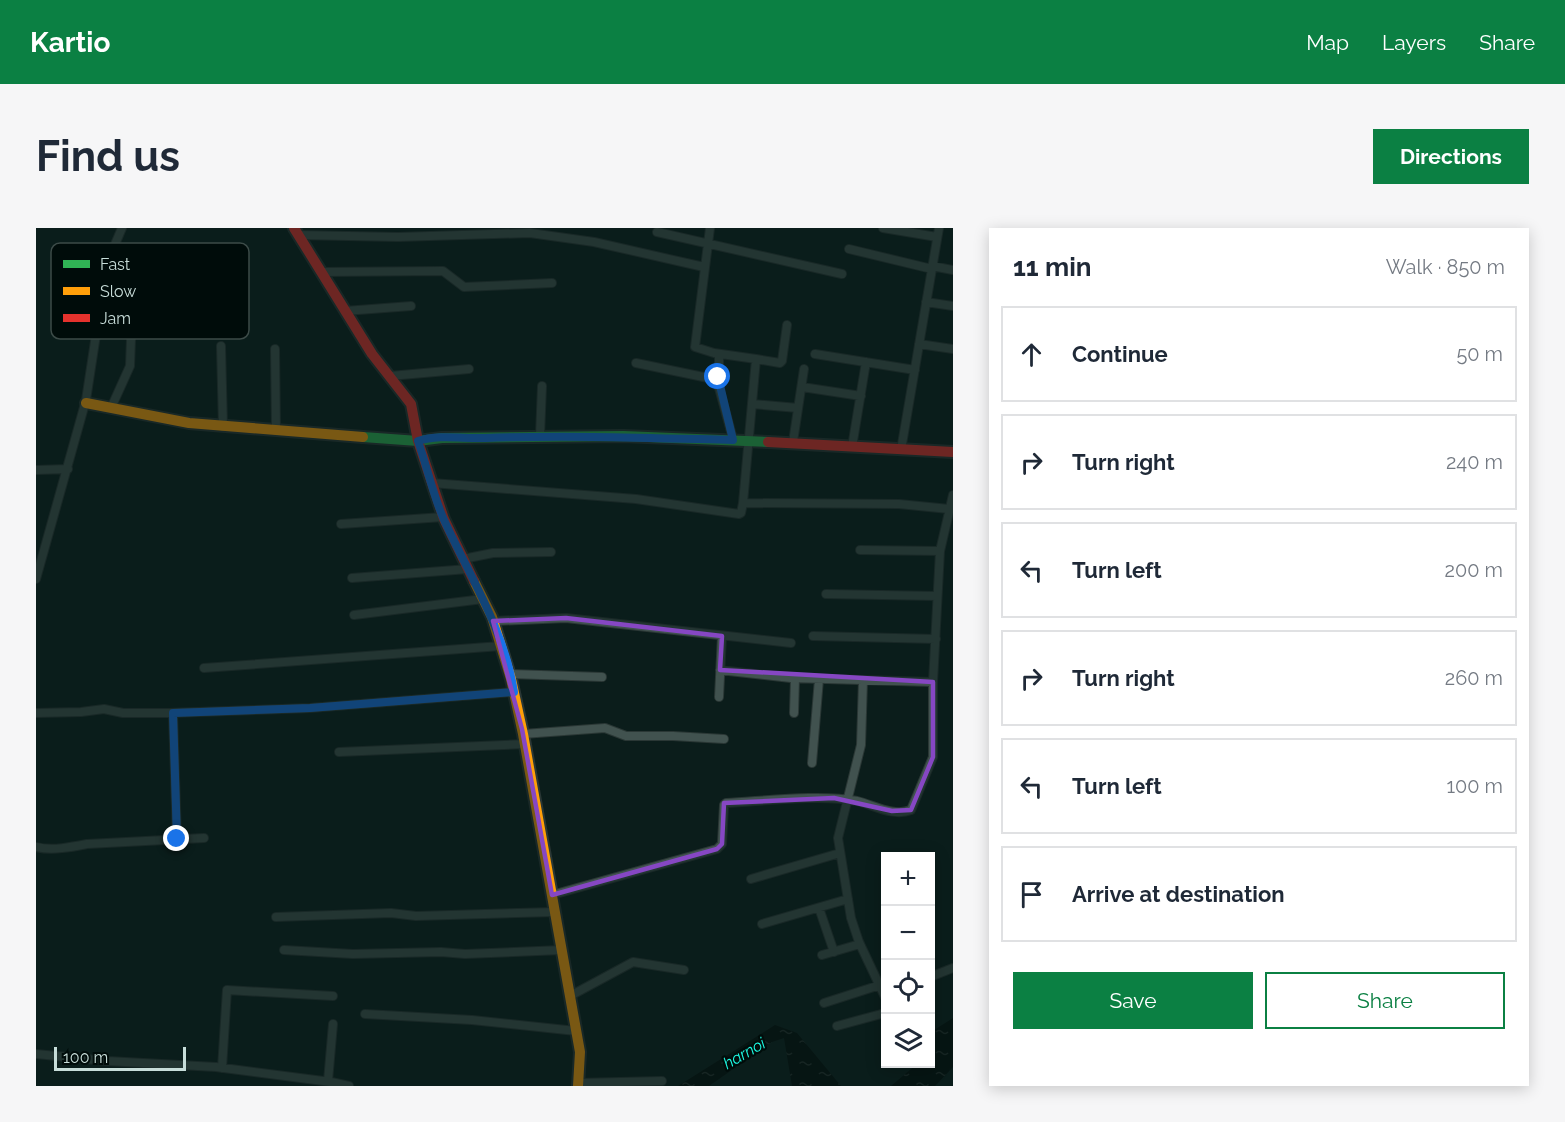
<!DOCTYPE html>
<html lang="en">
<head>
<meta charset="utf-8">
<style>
	body { margin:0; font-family:Raleway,sans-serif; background:#f6f6f7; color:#1f2937 }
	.controls { position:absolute; right:18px; bottom:18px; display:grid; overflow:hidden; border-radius:0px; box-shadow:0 3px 15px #0003 }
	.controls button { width:54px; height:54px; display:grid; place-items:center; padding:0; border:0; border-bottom:2px solid #e0e1e3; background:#fff; color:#1f2937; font:30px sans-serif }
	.scale { position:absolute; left:18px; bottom:15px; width:132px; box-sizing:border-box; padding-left:6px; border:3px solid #c7ddd9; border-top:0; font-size:16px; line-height:21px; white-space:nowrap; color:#c7ddd9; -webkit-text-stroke:4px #000c0a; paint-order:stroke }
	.stop { position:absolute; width:18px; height:18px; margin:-14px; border:4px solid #1a73e8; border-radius:50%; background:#fff }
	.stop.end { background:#1a73e8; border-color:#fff; box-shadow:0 2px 6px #0008 }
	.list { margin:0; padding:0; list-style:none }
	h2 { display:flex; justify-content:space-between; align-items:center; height:78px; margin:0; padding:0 24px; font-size:26px }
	h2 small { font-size:20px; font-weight:400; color:#747a83 }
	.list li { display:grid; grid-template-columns:39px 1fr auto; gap:18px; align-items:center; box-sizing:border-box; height:96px; margin:0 12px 12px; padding:0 12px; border:2px solid #e0e1e3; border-radius:0px }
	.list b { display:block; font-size:22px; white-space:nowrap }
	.list em { font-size:20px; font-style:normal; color:#747a83 }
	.actions { display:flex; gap:12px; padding:18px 24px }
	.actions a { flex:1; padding:14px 0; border:2px solid #0b8043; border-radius:0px; text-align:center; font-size:21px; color:#0b8043 }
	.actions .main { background:#0b8043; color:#fff }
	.icon { flex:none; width:33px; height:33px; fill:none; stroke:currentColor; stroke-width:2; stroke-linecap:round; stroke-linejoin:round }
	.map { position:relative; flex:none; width:917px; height:858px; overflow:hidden; border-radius:0px }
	header { display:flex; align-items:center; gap:36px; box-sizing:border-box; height:84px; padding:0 30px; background:#0b8043; color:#fff }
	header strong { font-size:28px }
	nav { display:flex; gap:33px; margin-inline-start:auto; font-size:21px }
	.intro { display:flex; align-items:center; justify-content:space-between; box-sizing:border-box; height:144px; padding:0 36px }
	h1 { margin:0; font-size:42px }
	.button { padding:15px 27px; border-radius:0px; background:#0b8043; color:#fff; font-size:21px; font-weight:700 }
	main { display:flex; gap:36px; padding:0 36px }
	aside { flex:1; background:#fff; border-radius:0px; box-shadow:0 3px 15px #0003 }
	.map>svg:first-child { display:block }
	.water { fill:url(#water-ripples) }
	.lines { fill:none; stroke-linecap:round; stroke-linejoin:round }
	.street-casing { stroke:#2a3735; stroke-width:10 }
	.fast-casing { stroke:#2a3735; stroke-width:14 }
	.slow-casing { stroke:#2a3735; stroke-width:14 }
	.jam-casing { stroke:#2a3735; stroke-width:14 }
	.street { stroke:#41524f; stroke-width:8 }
	.fast { stroke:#30b455; stroke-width:10 }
	.slow { stroke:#ff9f0a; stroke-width:10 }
	.jam { stroke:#e5322d; stroke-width:10 }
	.route { stroke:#1a73e8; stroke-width:8 }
	.marked { fill:none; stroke:#8647c3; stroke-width:4.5; stroke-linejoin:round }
	.labels { text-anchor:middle; stroke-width:4.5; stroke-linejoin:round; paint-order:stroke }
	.water-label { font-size:16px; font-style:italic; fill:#1cfbe4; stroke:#000c0a }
	.key { fill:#000c0a; stroke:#3c4b48; stroke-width:1.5 }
	.key-label { font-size:16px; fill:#c7ddd9 }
</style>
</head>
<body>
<header>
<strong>Kartio</strong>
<nav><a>Map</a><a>Layers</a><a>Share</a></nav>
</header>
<div class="intro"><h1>Find us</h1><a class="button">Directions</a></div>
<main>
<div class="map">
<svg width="917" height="858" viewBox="0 0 917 858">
	<defs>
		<pattern id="water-ripples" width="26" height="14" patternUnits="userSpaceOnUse" patternTransform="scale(1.5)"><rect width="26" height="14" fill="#010c0a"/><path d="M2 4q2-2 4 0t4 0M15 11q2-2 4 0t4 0" fill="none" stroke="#252f2d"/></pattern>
	</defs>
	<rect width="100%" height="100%" fill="#0b1d1b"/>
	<path class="water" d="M917 790V839L899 858H855L881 836H894L895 804Z
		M739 797 761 805 805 858H756L748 810 736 814 673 858H642Z"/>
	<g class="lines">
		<defs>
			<path id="street" d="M674 0 659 119 678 125 720 131
				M847 0 901 9
				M621 4 806 46
				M262 7 362 9 494 5 558 14 668 39
				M813 21 896 41
				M896 38 917 42
				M285 44 407 43 428 59 516 55
				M28 70 65 76
				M890 74 917 78
				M309 83 375 78
				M883 116 917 121
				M185 118 187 199
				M239 121 240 203
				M683 126V160L697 211
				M779 126 879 142
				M600 135 682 152
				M354 148 433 141
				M766 159 825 168
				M716 176 762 180
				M75 180 94 138 95 111
				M504 208 506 158
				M757 214 768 141
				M816 219 830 134
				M865 222 903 0
				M0 242 32 241
				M396 255 600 271 703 286 705 285 707 275 720 131 744 135 746 133 751 97
				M707 275 863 276 913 281
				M305 296 407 289
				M824 322 904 323 917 267
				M427 331 457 325 515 324
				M316 350 432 341
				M0 351 50 172 71 35 86 0
				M790 366 901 368
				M318 387 447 371
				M457 393 530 390 755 415
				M777 408 900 411
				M168 440 465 418
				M684 442 755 450 897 454
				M474 446 566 449
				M827 452 825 517 802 610 815 690 823 714 849 769
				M683 469 686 408
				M0 485 45 484 68 481 87 485H133L274 480 478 464
				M137 485 141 611
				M758 485 759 450
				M487 506 569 500 590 508H637L688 511
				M303 524 489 516
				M776 535 783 451
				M0 619C16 623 36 619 51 616L168 610
				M715 651 804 625
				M516 667 681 621 686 616 688 577 690 575C729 573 784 566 821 573 838 577 857 589 875 582L897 529V454L904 323
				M783 680 798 724
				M240 689 355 685 380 688 519 684
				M726 696 812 671
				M248 722 317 726 405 724 429 726 526 722
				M786 727 824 716
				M894 749 917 740
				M534 768 597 734 648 742
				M788 775 844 757
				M329 786 436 792 540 803
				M801 798 849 785
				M0 826 71 833 180 839 295 854 313 858
				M186 840 191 762 297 768
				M292 853 297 796
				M542 855 626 853"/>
			<path id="fast" d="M327 209 382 213 406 210 587 208 732 214"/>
			<path id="slow" d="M50 175 153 195 327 209
				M438 353 456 389 475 451 487 506 544 824 542 858"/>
			<path id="jam" d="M258 0 336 126 375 176 382 213 408 291 438 353
				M732 214 917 224"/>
		</defs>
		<use href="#street" class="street-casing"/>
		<use href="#fast" class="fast-casing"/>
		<use href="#slow" class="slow-casing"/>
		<use href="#jam" class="jam-casing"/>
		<use href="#street" class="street"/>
		<use href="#fast" class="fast"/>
		<use href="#slow" class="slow"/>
		<use href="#jam" class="jam"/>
	</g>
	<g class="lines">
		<path class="route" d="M141 611 137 485 274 480 478 464C468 401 434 349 408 292 397 267 391 239 382 213 403 206 428 211 450 210 532 207 615 210 697 212L682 149"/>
	</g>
	<path d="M0 0H917V858H0ZM530 390 686 408 684 442 897 454V529L875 582 856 583 798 570 688 575 686 616 681 621 516 667 486 501 457 393Z" fill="#0b1d1b" fill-opacity=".55" fill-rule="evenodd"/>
	<path class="marked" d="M530 390 686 408 684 442 897 454V529L875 582 856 583 798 570 688 575 686 616 681 621 516 667 486 501 457 393Z"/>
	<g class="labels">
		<g class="water-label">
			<text transform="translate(708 825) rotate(-30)" y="6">harnoi</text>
		</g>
	</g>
	<rect x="15" y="15" width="198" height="96" rx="9" class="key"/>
	<rect x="27" y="32" width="27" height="8" fill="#30b455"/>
	<rect x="27" y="59" width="27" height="8" fill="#ff9f0a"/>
	<rect x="27" y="86" width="27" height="8" fill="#e5322d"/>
	<g class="key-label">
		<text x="64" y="42">Fast</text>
		<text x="64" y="69">Slow</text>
		<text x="64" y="96">Jam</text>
	</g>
</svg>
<div class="controls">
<button>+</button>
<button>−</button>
<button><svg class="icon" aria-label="locate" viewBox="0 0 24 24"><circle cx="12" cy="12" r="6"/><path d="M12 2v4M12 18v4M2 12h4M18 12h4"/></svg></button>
<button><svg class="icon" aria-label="layers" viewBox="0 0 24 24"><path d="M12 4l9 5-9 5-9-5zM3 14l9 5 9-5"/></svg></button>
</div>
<div class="scale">100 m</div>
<div class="stop" style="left:682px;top:149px"></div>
<div class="stop end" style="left:141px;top:611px"></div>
</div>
<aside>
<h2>11 min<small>Walk · 850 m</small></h2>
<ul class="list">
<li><svg class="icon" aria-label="ahead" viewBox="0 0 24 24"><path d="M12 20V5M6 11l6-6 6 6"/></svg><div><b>Continue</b></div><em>50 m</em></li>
<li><svg class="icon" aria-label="right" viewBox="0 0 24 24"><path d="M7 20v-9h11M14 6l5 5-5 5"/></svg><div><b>Turn right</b></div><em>240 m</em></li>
<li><svg class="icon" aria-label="left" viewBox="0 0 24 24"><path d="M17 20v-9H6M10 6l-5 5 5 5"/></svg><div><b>Turn left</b></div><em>200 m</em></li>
<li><svg class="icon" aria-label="right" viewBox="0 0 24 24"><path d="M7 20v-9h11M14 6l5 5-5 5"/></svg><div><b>Turn right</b></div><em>260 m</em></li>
<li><svg class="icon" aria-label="left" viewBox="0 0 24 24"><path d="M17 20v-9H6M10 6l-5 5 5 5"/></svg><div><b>Turn left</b></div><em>100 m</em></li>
<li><svg class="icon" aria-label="arrive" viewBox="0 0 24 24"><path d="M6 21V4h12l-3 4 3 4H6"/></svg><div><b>Arrive at destination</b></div></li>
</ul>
<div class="actions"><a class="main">Save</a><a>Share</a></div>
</aside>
</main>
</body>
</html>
